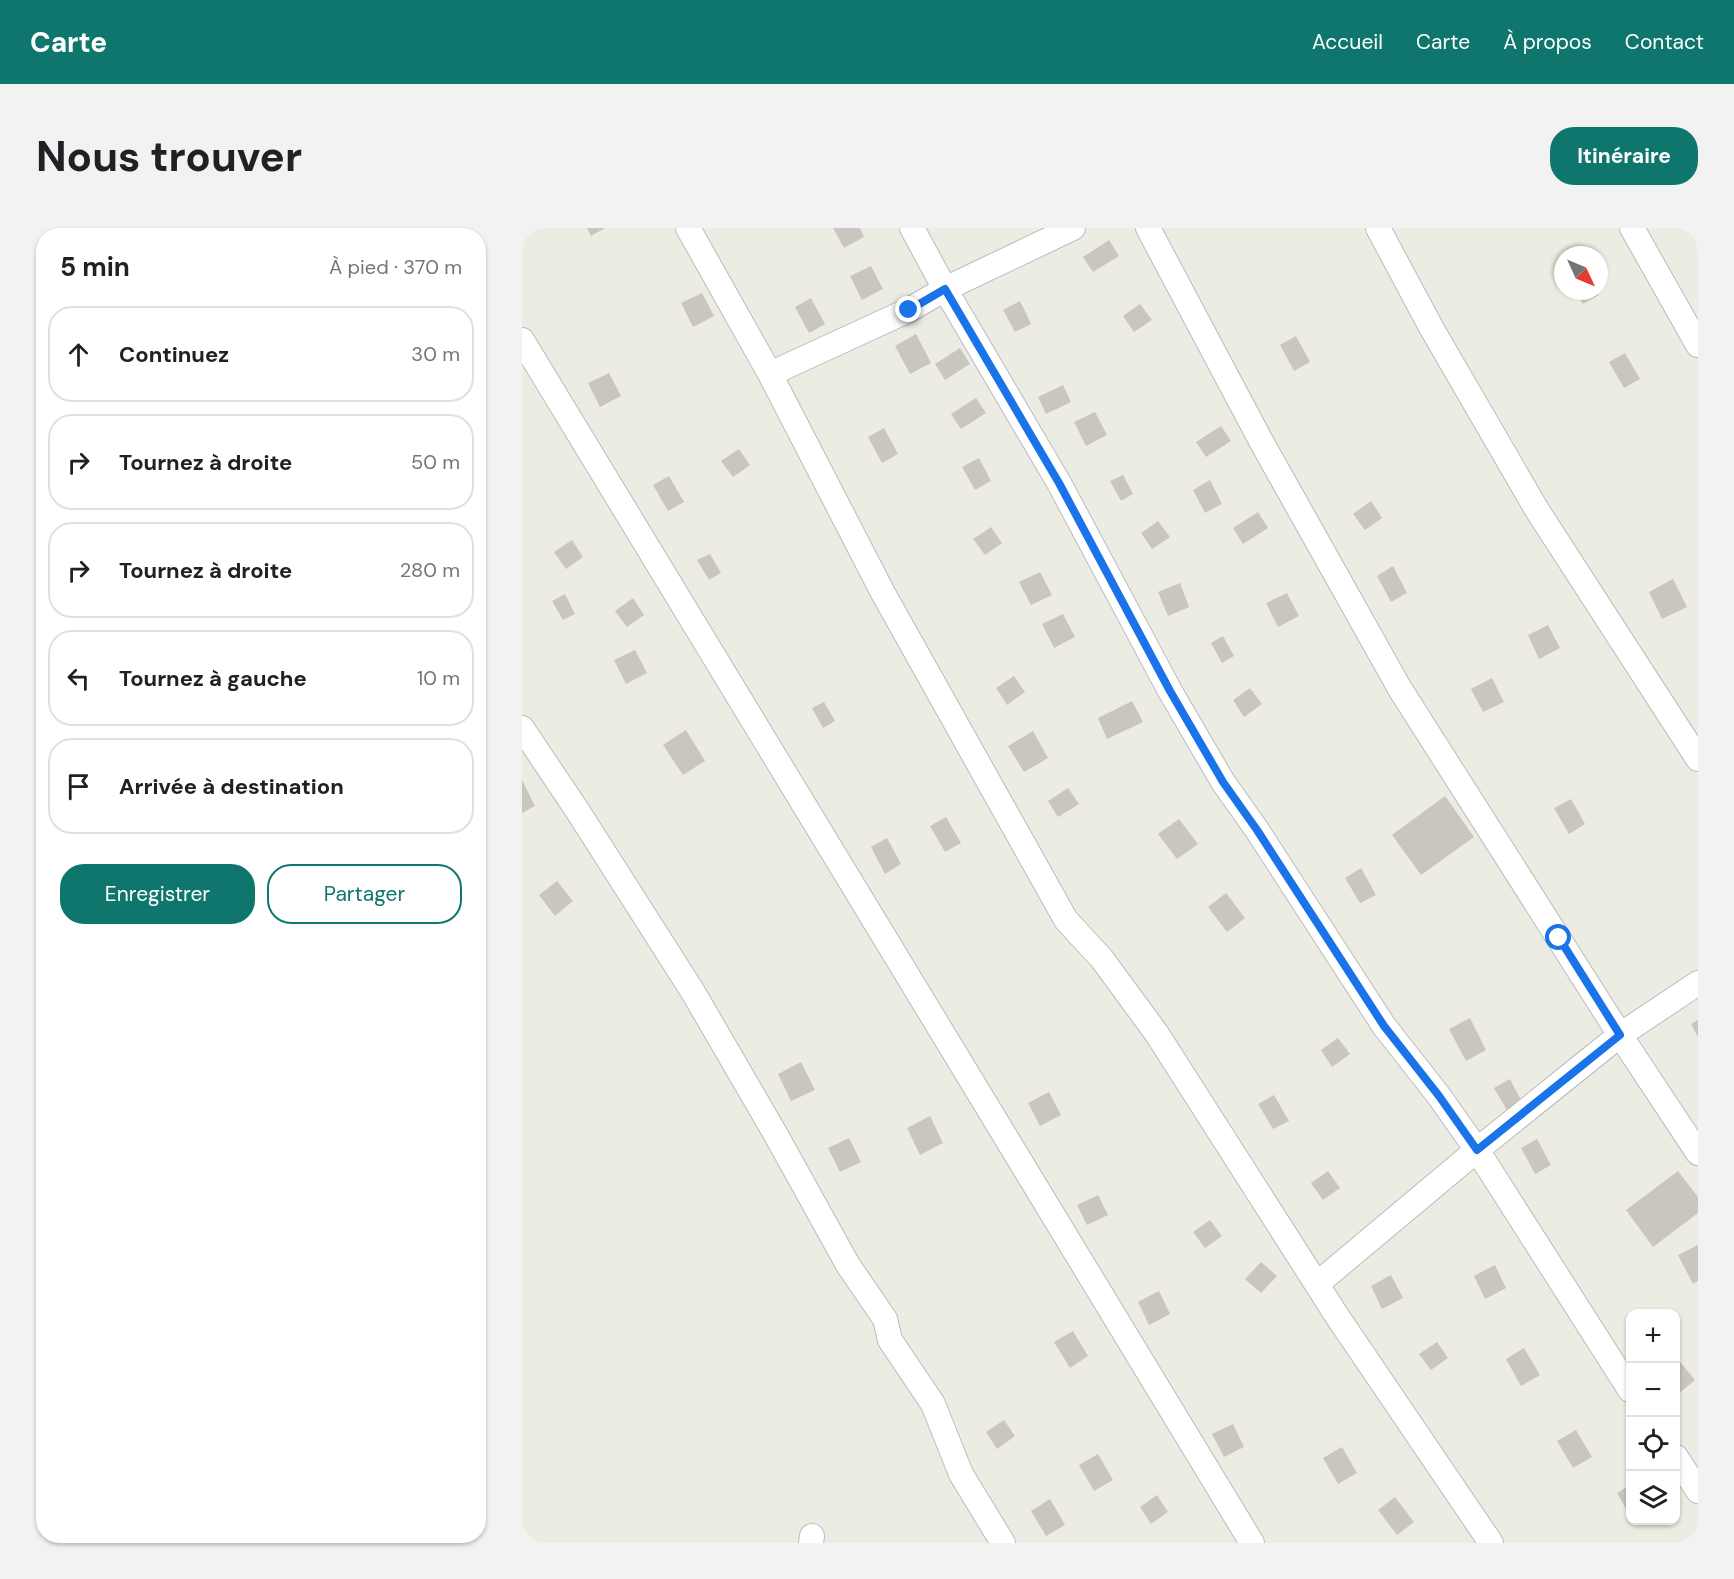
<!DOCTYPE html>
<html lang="fr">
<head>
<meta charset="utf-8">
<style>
	body { margin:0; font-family:"DM Sans",sans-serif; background:#f2f2f2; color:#202124 }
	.controls { position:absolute; right:18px; bottom:18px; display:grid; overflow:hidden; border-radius:12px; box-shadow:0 2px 4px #0004 }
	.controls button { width:54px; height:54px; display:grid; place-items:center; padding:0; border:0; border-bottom:2px solid #e0e0e0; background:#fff; color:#202124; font:30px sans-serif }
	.compass { position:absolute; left:1032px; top:18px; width:54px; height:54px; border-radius:50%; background:#fff; box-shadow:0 2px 4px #0004; rotate:134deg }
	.stop { position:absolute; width:18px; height:18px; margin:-14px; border:4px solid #1a73e8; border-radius:50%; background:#fff }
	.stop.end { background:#1a73e8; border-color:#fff; box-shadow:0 2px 6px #0008 }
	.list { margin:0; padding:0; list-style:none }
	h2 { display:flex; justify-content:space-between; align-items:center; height:78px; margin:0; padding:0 24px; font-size:26px }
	h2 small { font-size:20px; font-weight:400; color:#757577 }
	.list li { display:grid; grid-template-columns:39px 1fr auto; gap:18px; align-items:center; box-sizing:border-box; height:96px; margin:0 12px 12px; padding:0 12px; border:2px solid #e0e0e0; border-radius:24px }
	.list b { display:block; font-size:22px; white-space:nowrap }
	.list em { font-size:20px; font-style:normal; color:#757577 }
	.actions { display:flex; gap:12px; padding:18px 24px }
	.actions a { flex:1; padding:14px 0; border:2px solid #0f766e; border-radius:24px; text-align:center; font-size:21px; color:#0f766e }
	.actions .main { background:#0f766e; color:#fff }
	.icon { flex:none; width:33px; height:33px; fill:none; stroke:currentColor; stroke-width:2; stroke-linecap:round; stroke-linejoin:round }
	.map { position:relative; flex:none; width:1176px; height:1315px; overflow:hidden; border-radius:24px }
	header { display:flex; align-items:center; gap:36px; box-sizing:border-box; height:84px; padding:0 30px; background:#0f766e; color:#fff }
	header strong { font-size:28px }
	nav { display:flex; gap:33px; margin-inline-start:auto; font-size:21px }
	.intro { display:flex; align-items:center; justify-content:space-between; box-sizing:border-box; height:144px; padding:0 36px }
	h1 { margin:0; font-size:42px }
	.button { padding:15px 27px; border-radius:24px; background:#0f766e; color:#fff; font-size:21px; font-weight:700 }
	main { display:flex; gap:36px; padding:0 36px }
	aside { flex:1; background:#fff; border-radius:24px; box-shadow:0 2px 4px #0004 }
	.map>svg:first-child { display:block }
	.building { fill:#c8c6bf }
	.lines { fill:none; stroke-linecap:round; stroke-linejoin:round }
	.minor-casing { stroke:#babbc1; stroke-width:26 }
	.minor { stroke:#fff; stroke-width:24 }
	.route { stroke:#1a73e8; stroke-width:8 }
</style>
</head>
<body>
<header>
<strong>Carte</strong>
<nav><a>Accueil</a><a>Carte</a><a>À propos</a><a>Contact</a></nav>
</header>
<div class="intro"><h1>Nous trouver</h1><a class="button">Itinéraire</a></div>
<main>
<aside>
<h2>5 min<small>À pied · 370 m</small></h2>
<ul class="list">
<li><svg class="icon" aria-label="ahead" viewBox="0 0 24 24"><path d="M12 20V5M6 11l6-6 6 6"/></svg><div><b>Continuez</b></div><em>30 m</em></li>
<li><svg class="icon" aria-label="right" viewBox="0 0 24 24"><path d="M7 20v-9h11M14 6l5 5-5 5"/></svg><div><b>Tournez à droite</b></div><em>50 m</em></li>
<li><svg class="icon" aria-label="right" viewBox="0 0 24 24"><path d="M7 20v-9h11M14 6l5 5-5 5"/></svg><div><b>Tournez à droite</b></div><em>280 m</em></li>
<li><svg class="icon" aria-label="left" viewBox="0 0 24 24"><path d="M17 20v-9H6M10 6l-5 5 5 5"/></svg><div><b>Tournez à gauche</b></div><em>10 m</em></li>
<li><svg class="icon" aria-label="arrive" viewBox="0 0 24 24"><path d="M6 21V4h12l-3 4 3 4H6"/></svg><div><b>Arrivée à destination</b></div></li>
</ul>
<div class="actions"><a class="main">Enregistrer</a><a>Partager</a></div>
</aside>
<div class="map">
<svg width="1176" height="1315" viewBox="0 0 1176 1315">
	<rect width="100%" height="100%" fill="#edece2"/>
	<path class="building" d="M65 0H83L69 8Z
		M311 0H338L342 9 322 20Z
		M587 12 597 28 571 44 561 29Z
		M349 38 361 61 340 72 328 48Z
		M1053 63H1074L1077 67 1061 76Z
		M180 65 192 88 171 99 159 75Z
		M289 70 303 96 287 105 273 79Z
		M498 73 509 96 493 104 481 82Z
		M618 76 630 92 612 104 601 88Z
		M394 106 409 135 388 146 373 118Z
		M774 108 788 134 772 143 758 117Z
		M438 120 448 136 423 152 413 136Z
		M1103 125 1118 151 1102 160 1087 134Z
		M87 145 99 168 78 179 66 155Z
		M541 157 549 174 524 186 516 169Z
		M454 170 464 185 439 201 429 186Z
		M573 184 585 207 564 218 552 194Z
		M699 198 709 213 684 229 674 214Z
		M362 200 376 226 360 235 346 209Z
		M217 221 228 237 211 249 199 233Z
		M457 230 469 253 453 262 440 239Z
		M601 247 611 266 599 273 588 253Z
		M147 248 162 274 146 283 131 257Z
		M688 252 700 276 683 285 671 262Z
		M849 273 860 290 843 302 831 286Z
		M736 284 746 300 721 316 711 300Z
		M636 293 648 309 630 321 619 305Z
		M469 299 480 315 463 327 451 311Z
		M50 312 61 329 44 341 32 324Z
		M188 326 199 345 187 352 175 332Z
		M871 338 885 365 869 374 855 348Z
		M518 344 530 367 509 377 497 354Z
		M1151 351 1165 379 1140 391 1127 364Z
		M658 355 667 379 646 388 636 364Z
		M765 365 777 388 756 399 744 375Z
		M43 366 53 386 41 392 30 373Z
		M111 370 122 387 105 399 93 383Z
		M541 386 553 409 532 420 520 396Z
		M1026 397 1038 420 1017 431 1006 407Z
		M701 408 712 428 700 435 689 415Z
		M113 422 125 445 104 456 92 432Z
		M492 448 503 464 485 477 474 460Z
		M970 450 982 474 961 484 949 461Z
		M728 460 740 476 722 489 711 472Z
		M610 473 621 494 585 511 576 490Z
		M302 474 313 493 301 500 290 480Z
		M164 502 183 533 161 547 141 517Z
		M511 503 526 530 502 544 486 518Z
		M0 552 13 578 0 585Z
		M546 560 557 576 536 589 526 573Z
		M923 568 952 609 899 647 870 607Z
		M1049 571 1063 596 1047 606 1032 580Z
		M424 589 439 615 423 624 408 598Z
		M657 591 676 616 655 631 636 606Z
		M365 610 379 636 363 646 349 619Z
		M839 640 854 667 838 675 823 650Z
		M35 653 51 673 33 688 17 667Z
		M704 665 723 690 705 704 686 679Z
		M948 790 964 822 944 833 927 801Z
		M1176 792V809L1169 796Z
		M816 810 828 826 810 839 799 822Z
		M279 834 293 862 269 873 256 846Z
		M988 851 1002 878 987 886 972 860Z
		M527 864 539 887 518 898 506 875Z
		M752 867 767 893 751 901 736 876Z
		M408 888 421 915 398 927 385 900Z
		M327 910 339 934 318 944 306 920Z
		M1015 911 1029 937 1013 946 999 920Z
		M806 943 818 960 801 972 789 955Z
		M1156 943 1176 969V985L1131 1019 1104 982Z
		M576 967 586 987 565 997 555 977Z
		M688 992 700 1008 683 1020 671 1004Z
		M1176 1017V1053L1171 1056 1156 1027Z
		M739 1034 755 1048 739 1065 723 1051Z
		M973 1037 984 1060 963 1071 952 1048Z
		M869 1047 881 1070 860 1081 849 1058Z
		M637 1063 648 1086 627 1097 616 1074Z
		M551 1103 566 1128 548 1140 532 1114Z
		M915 1114 926 1130 909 1142 897 1126Z
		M1002 1120 1018 1147 999 1158 984 1131Z
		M1154 1129 1173 1152 1156 1166 1154 1163Z
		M482 1192 493 1208 475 1221 464 1204Z
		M711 1196 722 1219 702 1229 690 1206Z
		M1054 1202 1070 1229 1051 1240 1035 1213Z
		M820 1219 835 1245 816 1256 801 1230Z
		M576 1226 591 1252 572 1263 557 1237Z
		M1108 1257V1288L1095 1265Z
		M635 1267 646 1284 629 1296 618 1279Z
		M873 1269 892 1294 875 1307 856 1282Z
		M528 1271 543 1297 524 1308 509 1283Z"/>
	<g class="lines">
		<defs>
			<path id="minor" d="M166 0 248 146 361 365 544 692 580 731 635 806 815 1088 969 1315
				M390 0 423 61 537 255 648 463 701 554 735 602 862 798 917 868 955 922 1108 1162
				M626 0 739 213 878 461 1098 807 1176 925
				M856 0 910 101 1015 282 1176 531
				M1110 0 1176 117
				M0 112 730 1315
				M248 146 387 82 423 61 551 0
				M0 500 55 582 171 764 254 907 326 1037 363 1091 368 1112 411 1176 439 1246 481 1315
				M795 1056 955 922 1098 807 1176 755
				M1154 1229 1176 1263
				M289 1315 290 1308"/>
		</defs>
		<use href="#minor" class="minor-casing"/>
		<use href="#minor" class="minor"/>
	</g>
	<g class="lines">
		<path class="route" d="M387 82 423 61 537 255 648 463 701 554 735 602 862 798 917 868 955 922 1098 807 1037 710"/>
	</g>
</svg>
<div class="controls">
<button>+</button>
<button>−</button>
<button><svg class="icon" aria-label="locate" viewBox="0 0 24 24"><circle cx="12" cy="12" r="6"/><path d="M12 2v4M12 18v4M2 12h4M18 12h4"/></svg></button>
<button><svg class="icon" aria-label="layers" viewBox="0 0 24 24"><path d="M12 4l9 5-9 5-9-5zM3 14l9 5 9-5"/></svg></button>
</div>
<svg class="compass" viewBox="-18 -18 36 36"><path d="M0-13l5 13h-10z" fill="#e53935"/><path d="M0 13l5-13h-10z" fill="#757577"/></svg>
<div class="stop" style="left:1037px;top:710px"></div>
<div class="stop end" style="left:387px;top:82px"></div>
</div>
</main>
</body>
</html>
